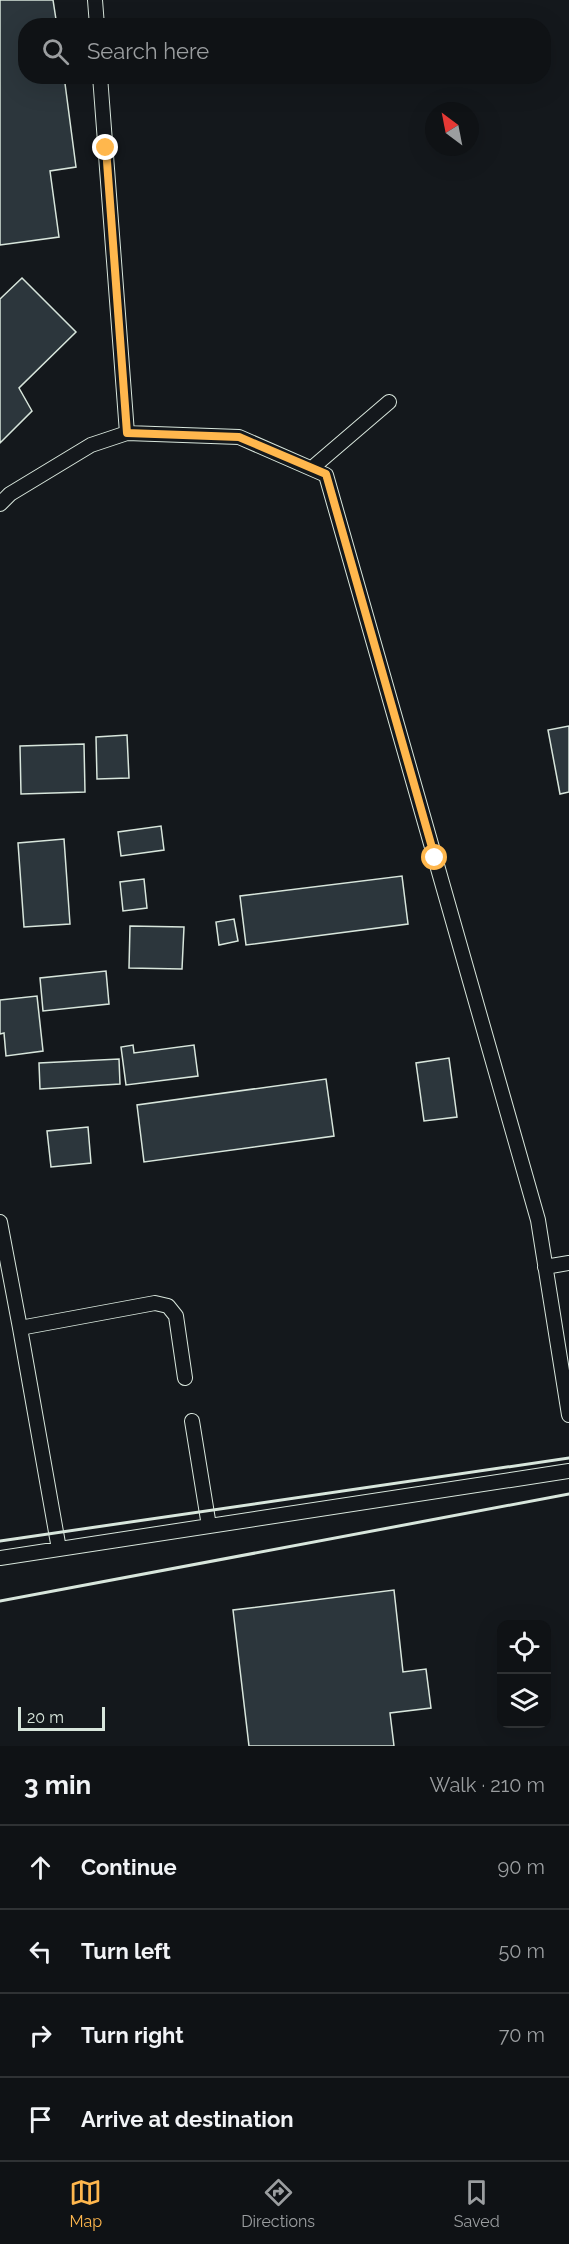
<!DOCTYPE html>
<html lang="en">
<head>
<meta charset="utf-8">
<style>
	body { margin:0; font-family:Raleway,sans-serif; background:#1d2022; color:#f1f3f6 }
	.controls { position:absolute; right:18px; bottom:18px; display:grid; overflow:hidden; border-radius:12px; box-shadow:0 6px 24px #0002 }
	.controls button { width:54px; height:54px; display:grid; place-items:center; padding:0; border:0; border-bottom:2px solid #2f3234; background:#0f1215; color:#f1f3f6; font:30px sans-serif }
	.compass { position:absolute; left:425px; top:102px; width:54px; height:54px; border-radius:50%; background:#0f1215; box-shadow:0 6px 24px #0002; rotate:328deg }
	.scale { position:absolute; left:18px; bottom:15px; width:87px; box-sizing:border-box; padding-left:6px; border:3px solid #d8e6dc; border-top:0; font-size:16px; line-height:21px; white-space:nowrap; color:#d8e6dc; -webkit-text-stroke:4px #14181c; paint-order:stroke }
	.stop { position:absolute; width:18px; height:18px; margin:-14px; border:4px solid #ffb74d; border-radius:50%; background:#fff }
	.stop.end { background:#ffb74d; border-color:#fff; box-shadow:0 2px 6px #0008 }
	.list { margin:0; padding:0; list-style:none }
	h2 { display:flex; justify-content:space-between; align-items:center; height:78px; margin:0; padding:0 24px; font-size:26px }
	h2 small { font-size:20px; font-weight:400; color:#9b9ea0 }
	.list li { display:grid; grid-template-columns:39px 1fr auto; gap:18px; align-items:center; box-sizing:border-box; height:84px; padding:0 24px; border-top:2px solid #2f3234 }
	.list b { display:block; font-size:22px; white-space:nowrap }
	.list em { font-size:20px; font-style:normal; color:#9b9ea0 }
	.icon { flex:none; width:33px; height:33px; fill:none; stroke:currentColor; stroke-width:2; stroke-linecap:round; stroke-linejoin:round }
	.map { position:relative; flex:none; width:569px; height:1746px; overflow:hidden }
	.search { position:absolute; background:#0f1215; box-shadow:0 6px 24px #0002; left:18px; right:18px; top:18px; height:66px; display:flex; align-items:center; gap:15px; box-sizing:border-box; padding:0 21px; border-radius:24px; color:#9b9ea0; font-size:22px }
	.sheet { height:414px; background:#0f1215 }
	nav { display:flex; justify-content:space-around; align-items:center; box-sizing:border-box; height:84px; border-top:2px solid #2f3234; background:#0f1215; font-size:16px; color:#9b9ea0 }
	nav a { display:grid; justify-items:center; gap:3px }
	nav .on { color:#ffb74d }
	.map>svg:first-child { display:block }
	.building { fill:#2c363c; stroke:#d8e6dc; stroke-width:1.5 }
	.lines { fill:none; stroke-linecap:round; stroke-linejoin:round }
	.service-casing { stroke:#d8e6dc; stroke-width:16 }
	.service { stroke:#14181c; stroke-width:14 }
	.wall { stroke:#d8e6dc; stroke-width:3 }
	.route { stroke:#ffb74d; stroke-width:8 }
</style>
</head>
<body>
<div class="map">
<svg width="569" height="1746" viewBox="0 0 569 1746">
	<rect width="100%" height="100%" fill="#14181c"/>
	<path class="building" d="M0 0H53L57 26H26V76H64L76 167 50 171 59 237 0 245Z
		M22 278 76 332 19 388 32 411 0 443V299Z
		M569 726V792L560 794 548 730Z
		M127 735 129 778 97 779 96 737Z
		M84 744 85 792 21 794 20 746Z
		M161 826 164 850 121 856 118 832Z
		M64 839 70 924 24 927 18 843Z
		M402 876 408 924 246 945 240 896Z
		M144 879 147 908 123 911 120 882Z
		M234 919 238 941 219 945 216 922Z
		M130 926 184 927 182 969 129 968Z
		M106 971 109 1004 43 1011 40 978Z
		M37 996 43 1051 6 1056 4 1033 0 1034V1000Z
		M133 1045 134 1053 194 1045 198 1076 126 1085 121 1047Z
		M449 1058 457 1117 424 1121 416 1063Z
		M119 1059 120 1084 40 1089 39 1063Z
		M326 1079 334 1136 144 1162 137 1105Z
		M88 1127 91 1163 51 1167 47 1131Z
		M394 1590 403 1672 426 1669 431 1708 390 1713 394 1746H249L233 1610Z"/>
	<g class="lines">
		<defs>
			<path id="service" d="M95 0 97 26
				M100 76 127 433
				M312 468 389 402
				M0 504 10 494 91 445 127 433 239 437 326 475 538 1220 569 1415
				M0 1222 20 1328
				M545 1267 569 1263
				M192 1421 209 1526
				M59 1549 20 1328 155 1303 168 1306 176 1316 185 1378
				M0 1558 569 1471"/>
		</defs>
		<use href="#service" class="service-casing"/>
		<use href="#service" class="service"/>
		<path class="wall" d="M0 1541 569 1458
			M0 1601 569 1494"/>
	</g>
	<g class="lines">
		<path class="route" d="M106 148 127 433 239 437 326 474 435 858"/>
	</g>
</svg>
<div class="controls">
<button><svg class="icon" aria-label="locate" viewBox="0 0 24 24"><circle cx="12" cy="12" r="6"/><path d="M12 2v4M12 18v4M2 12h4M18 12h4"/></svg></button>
<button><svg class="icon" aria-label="layers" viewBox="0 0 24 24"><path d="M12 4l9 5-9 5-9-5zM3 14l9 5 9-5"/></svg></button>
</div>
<svg class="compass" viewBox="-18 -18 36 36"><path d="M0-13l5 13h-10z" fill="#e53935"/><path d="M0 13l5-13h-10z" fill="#9b9ea0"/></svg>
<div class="scale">20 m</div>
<div class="stop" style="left:435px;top:858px"></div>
<div class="stop end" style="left:106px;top:148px"></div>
<div class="search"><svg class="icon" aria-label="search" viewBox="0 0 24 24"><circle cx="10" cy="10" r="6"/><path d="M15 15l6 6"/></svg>Search here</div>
</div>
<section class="sheet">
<h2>3 min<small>Walk · 210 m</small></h2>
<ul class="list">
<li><svg class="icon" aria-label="ahead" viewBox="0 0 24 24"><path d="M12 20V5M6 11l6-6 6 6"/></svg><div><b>Continue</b></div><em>90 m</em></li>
<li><svg class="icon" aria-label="left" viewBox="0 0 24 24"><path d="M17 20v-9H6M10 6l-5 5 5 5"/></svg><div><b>Turn left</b></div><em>50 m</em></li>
<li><svg class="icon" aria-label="right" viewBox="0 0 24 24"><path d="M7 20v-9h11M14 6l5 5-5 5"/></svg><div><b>Turn right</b></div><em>70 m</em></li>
<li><svg class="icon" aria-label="arrive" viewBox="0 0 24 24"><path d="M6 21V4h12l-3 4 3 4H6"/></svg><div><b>Arrive at destination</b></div></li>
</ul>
</section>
<nav>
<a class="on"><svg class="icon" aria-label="map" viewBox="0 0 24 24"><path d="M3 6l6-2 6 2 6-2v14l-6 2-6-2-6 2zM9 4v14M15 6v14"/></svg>Map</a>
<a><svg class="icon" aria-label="directions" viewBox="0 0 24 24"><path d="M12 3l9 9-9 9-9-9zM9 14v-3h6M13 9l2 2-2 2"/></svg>Directions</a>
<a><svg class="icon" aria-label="saved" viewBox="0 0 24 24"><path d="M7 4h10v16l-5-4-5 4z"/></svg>Saved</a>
</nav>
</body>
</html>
